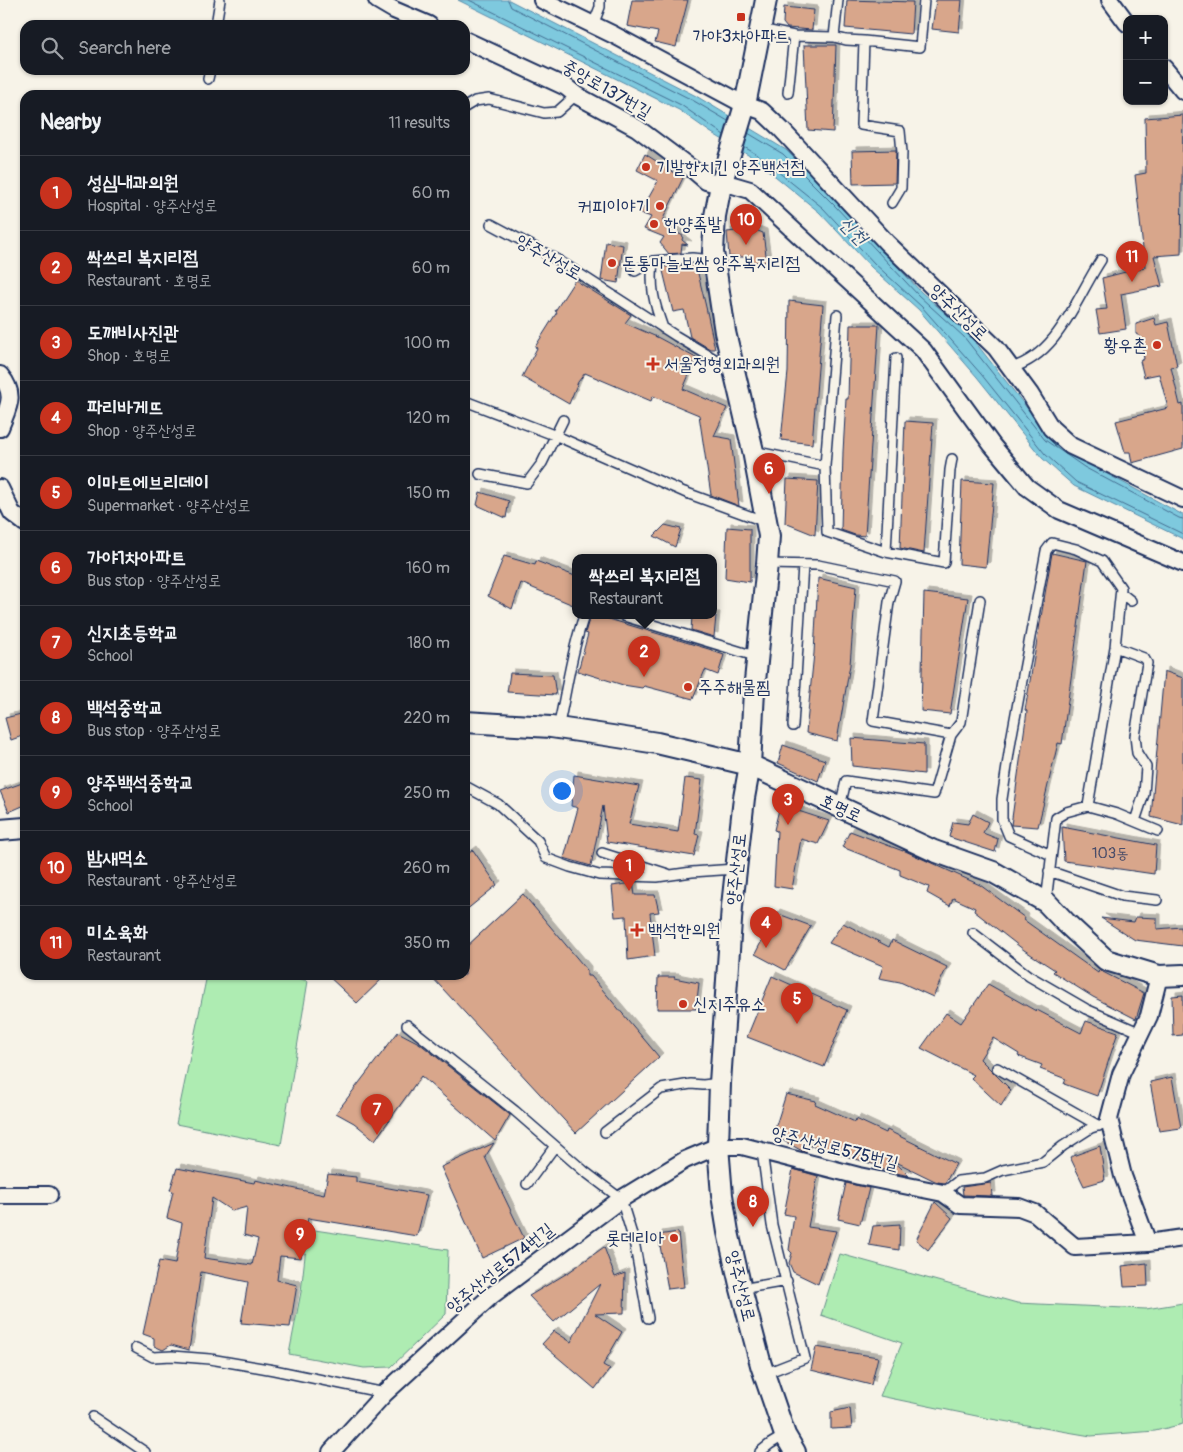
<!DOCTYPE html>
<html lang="en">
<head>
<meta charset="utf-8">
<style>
	body { margin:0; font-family:Pangolin,"Poor Story",sans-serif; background:#242831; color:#f1f3f6 }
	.controls { position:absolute; right:15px; top:15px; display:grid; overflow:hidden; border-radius:10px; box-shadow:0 1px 4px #0004 }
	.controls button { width:45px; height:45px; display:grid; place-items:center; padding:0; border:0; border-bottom:1px solid #363941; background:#171b24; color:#f1f3f6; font:25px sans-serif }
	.you { position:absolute; left:561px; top:790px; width:18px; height:18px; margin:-12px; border:4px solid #fff; border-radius:50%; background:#1a73e8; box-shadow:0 0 0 8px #1a73e833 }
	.badge { display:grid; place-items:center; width:32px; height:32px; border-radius:50%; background:#c8321e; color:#fff; font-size:16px; font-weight:700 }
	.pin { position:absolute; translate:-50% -41px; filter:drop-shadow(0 1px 2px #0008) }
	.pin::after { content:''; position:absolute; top:26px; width:18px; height:15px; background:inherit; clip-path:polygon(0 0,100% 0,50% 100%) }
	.popup { position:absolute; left:572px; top:554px; width:145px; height:65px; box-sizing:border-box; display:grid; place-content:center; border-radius:10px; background:#171b24; filter:drop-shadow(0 1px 4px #0005); font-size:16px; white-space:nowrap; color:#9ea1a6 }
	.popup b { font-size:19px; color:#f1f3f6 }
	.popup::after { content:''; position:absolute; left:50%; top:100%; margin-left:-10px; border:10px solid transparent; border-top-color:#171b24 }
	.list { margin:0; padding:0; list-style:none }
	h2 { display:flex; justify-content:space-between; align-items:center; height:65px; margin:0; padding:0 20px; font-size:21px }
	h2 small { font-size:16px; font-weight:400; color:#9ea1a6 }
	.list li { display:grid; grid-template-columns:32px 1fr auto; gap:15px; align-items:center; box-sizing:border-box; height:75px; padding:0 20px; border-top:1px solid #363941 }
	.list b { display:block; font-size:19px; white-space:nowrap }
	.list p { margin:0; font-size:16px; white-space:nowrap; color:#9ea1a6 }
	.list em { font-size:16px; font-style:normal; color:#9ea1a6 }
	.icon { flex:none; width:28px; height:28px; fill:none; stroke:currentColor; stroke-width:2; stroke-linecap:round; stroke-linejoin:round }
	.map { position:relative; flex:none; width:1183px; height:1452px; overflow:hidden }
	.search { position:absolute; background:#171b24; box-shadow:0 1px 4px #0004; left:20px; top:20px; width:450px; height:55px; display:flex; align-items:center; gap:12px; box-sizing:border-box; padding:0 18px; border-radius:15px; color:#9ea1a6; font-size:19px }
	.panel { position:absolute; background:#171b24; box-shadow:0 1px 4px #0004; left:20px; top:90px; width:450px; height:890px; border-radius:15px }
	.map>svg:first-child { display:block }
	.green { fill:#aeecb2; stroke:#648e88 }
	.water { fill:#7ec9de; stroke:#568bab }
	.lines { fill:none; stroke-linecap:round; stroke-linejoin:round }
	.shore { stroke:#436d91; stroke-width:1 }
	.building { fill:#d8a68b; stroke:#1b2f5e; fill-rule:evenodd; filter:url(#shadow) }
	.service-casing { stroke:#1b2f5e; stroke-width:12 }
	.minor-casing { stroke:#1b2f5e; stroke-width:20 }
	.tertiary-casing { stroke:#1b2f5e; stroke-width:24 }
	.service { stroke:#f7f3e8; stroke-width:9 }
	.minor { stroke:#f7f3e8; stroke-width:16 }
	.tertiary { stroke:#f7f3e8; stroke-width:20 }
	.poi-dot { fill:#c8321e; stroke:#f7f3e8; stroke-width:2 }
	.labels { text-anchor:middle; stroke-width:4; stroke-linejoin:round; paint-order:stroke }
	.number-label { font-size:15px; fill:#4a4d69 }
	.poi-label { font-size:18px; fill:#1b2f5e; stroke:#f7f3e8; text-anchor:start }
	.street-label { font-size:18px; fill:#1b2f5e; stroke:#f7f3e8 }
	.water-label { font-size:19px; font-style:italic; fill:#34567e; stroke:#f7f3e8 }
</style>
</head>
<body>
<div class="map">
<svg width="1183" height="1452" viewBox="0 0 1183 1452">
	<defs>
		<filter id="shadow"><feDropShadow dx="4" dy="-4" stdDeviation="0" flood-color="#0004"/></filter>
	</defs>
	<rect width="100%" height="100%" fill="#f7f3e8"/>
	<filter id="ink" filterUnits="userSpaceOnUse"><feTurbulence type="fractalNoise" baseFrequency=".02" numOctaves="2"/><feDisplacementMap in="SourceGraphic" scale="10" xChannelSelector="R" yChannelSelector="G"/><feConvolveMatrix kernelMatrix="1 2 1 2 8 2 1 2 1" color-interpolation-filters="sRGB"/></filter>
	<g filter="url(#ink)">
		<path class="green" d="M207 975H286L308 981 281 1145 176 1124Z
			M308 1229 448 1250 446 1314 391 1367 364 1368 289 1354 301 1292Z
			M840 1254 1017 1303 1146 1309 1183 1303V1424L1155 1431 1091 1436 991 1419 880 1396 902 1343 821 1315Z"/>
		<path class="water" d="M458 0H509L696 96 786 150 839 203 921 292 968 333 1049 436 1087 463 1183 515V539L1074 486 1042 458 977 377 919 310 871 267 819 212 753 158 710 132 679 110Z"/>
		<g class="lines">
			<path class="shore" d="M469 0 681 105 724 135
				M508 0 511 7 694 101 728 121
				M748 133 783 154 835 206 918 295 964 337 1045 440 1084 467 1179 518 1183 519
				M744 147 756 154 823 208 874 263 922 307 981 374 1045 454 1076 482 1183 534"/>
		</g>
		<path class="building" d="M632 0H688L676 47 655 42 658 32 627 26Z
			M847 0 913 2 911 34 845 28Z
			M936 0H962L959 32 932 29Z
			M784 7 814 10 812 30 787 28 783 23Z
			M804 45H836L833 132 808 130Z
			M1183 115 1181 254 1154 256 1162 286 1121 294 1126 329 1100 333 1096 310 1107 309 1102 278 1145 267 1135 175 1146 173 1145 118Z
			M896 150 895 183 853 184 852 151Z
			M645 154 683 178 662 221 669 228 683 236 682 240 688 245 682 244 681 253 669 254 660 243 664 237 644 229 651 217 640 213 658 181 637 170Z
			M753 229 763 233 767 262H747L746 257H729L727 232Z
			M606 242 623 245 618 283 601 280Z
			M696 265 706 307 715 349H710L690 337 684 310 673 312 662 267Z
			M575 280 631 315 625 323 659 338 696 358 683 389 727 408 714 436 731 439 739 506 711 495 699 415 653 396 651 401 585 373 578 382 569 404 522 377 537 348 535 347 557 312 555 311Z
			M789 301 823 305 812 444 781 440 788 372Z
			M1154 318 1156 325 1168 322 1177 366 1171 367 1180 405 1183 404V449L1132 463 1130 452H1125L1116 421 1168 408 1159 374 1144 377 1140 361 1144 359 1141 337 1136 334V324Z
			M850 325H879L865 536 855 535 841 530 843 452 846 399H848Z
			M905 421 933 423 924 553 900 548Z
			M787 479 818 481 815 535 785 523Z
			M962 481 994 483 986 567 959 564Z
			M480 492 509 501 506 518 477 505Z
			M665 525 681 529 675 547 654 536Z
			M727 527 750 529V582L725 578Z
			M1052 553 1087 561 1062 744 1058 743 1038 827 1011 825 1027 711 1025 710Z
			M504 556 535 565 536 561 575 576 573 605 521 583 512 609 488 596Z
			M818 578 856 587 850 665 837 741 806 733 814 653Z
			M924 593 968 598 950 714 921 711Z
			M590 616H599L712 650V651L724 655 718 675 705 670 693 699 644 686 642 688 623 685 578 671 588 634 585 633Z
			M692 616H716L714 637 691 630Z
			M1164 671 1183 678V825L1151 817Z
			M510 673 553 675 556 695 507 692Z
			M25 713V735L11 740 5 718Z
			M851 738 924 744V774L852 766Z
			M783 745 825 760 818 781 778 763Z
			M574 775 639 786 629 824 678 832 685 778 702 780 695 834 699 835 694 856 607 842 603 806 591 866 564 858 578 808 571 806Z
			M25 782V805L9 812 0 791Z
			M780 805 829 821 818 844 801 839 792 889 774 886 777 831 774 830Z
			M973 814 988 822 983 833 998 839 995 852 949 837 953 822 968 824Z
			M1062 827 1156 845 1154 874 1064 861Z
			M850 831 903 851V850L980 885 1025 918 1024 920 1098 973 1099 970 1144 993 1136 1019 1093 997 1053 972 1055 970 1024 950 974 911 975 908 953 898 950 906 927 893 929 887 900 875V870L842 847Z
			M473 850 497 885 465 911V856Z
			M633 883 635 895H655L659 912 650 913 655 956 628 960 626 916 615 917 612 886Z
			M523 894 587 970V976H591L659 1057 576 1133 430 975H465V948Z
			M776 913 811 926 785 970 755 954Z
			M1136 917 1157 918V929L1181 927 1183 936V946L1135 940 1101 918 1134 922Z
			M843 923 889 947 892 940 947 967 933 997 900 982 879 978 883 966 829 943Z
			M327 975H386L357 1003Z
			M772 976 847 1010 824 1067 747 1037Z
			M658 977H675L674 978 699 983 696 1009H657Z
			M988 984 1036 1011 1037 1010 1081 1033 1086 1021 1118 1032 1097 1096 1064 1084 1066 1079 1040 1069 1042 1065 1018 1056 1019 1054 993 1038 980 1059 1011 1090 1001 1106 971 1078 974 1075 921 1048 946 1013 961 1023Z
			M1183 995V1035L1173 1036 1172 996Z
			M398 1032 419 1043 510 1115 495 1141 421 1076 375 1140 354 1123 336 1113Z
			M1172 1077 1181 1128 1159 1131 1150 1082Z
			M786 1094 816 1101 815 1104 855 1122 856 1119 886 1133 887 1130 956 1164 945 1183 937 1182 894 1161 909 1176 875 1168 876 1165 808 1145 806 1152H804L773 1135Z
			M494 1143 485 1157 524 1238 482 1258 441 1167Z
			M1100 1146 1105 1180 1084 1186 1070 1157Z
			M177 1168 254 1183 255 1180 324 1195 328 1174 356 1177V1182L427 1195 417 1236 308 1218 301 1258 280 1256 277 1280 297 1285 290 1327 241 1323 248 1282 201 1272 189 1350 171 1345 163 1350 154 1346V1338L143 1334 159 1261 175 1264 182 1223 167 1218 173 1191 170 1190ZM212 1198 232 1211 247 1207 244 1235 258 1239 252 1265 204 1258Z
			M793 1169 818 1176 808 1227 836 1231 818 1284 793 1272 789 1263 792 1253 789 1250 794 1216 784 1214Z
			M846 1183 869 1188 860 1224 838 1219Z
			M991 1183 992 1196 963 1195 962 1187Z
			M935 1202 952 1218 928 1250 916 1240Z
			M900 1224 899 1250 869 1245 873 1226Z
			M678 1232 684 1287 668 1289 658 1235Z
			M604 1247 615 1277 625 1273 624 1313 595 1314 622 1332 603 1365 610 1369 595 1389 542 1344 554 1331 571 1342 600 1284 554 1322 529 1296 569 1272Z
			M1147 1263 1148 1286 1124 1287 1122 1266Z
			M816 1347 878 1357 871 1385 811 1370Z
			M850 1408 852 1428 831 1429V1412Z"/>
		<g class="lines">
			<defs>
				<path id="service" d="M216 25 220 0
					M593 25 600 7V0
					M760 29 794 36 834 37 846 40 864 41 920 47 924 0
					M834 37 838 0
					M864 41 861 125 900 131 902 152 901 188 892 203
					M208 79 210 70
					M788 93 794 36
					M465 107 475 101 489 99 544 113 557 112 576 95
					M491 224 558 260 676 336 733 370
					M635 271 653 261
					M663 328C654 303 650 288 653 261L692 258 714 260
					M1011 368C1059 354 1076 298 1101 260
					M465 401 559 437 684 492 766 522
					M753 451 825 466 827 532 886 552 944 563 950 470 952 459
					M825 466 837 315
					M480 474 527 483 542 463 563 420
					M886 552 896 358
					M767 564 818 565 895 581 889 602 873 721 951 735 934 794 846 781 840 807
					M1121 593 1131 601
					M624 616 758 657
					M1115 647 1144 658 1147 663 1135 736 1137 753 1146 767 1144 794 1135 821
					M793 726 803 565
					M558 728C567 690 571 652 584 616
					M951 735 961 722 980 600
					M465 786 498 804 538 841 546 858 570 867 599 875 657 877 692 872 735 869
					M602 853 668 874
					M1051 855 1009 836 1002 819V799L1011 740 1046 551 1052 543 1076 549 1102 561 1121 588 1115 647 1088 806
					M1049 871 1122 896 1157 900
					M1046 902 1056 818 1066 812 1088 806 1117 814 1158 831
					M973 933 1029 976 1086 1009 1141 1033
					M407 1025 515 1111 584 1171 621 1199 634 1241 648 1318
					M997 1068 1099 1126
					M605 1132 661 1089 691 1084 703 1085 720 1083
					M762 1151 772 1225 805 1358 764 1374
					M527 1184 555 1146
					M943 1193 958 1181 985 1178 1003 1170 1043 1162 1063 1146 1091 1128 1110 1122
					M741 1289 787 1281
					M136 1348 153 1357 172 1356 210 1359 274 1370 385 1393
					M93 1417 145 1452
					M760 1452 770 1444 785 1435"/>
				<path id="minor" d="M377 0 394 10 429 25
					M542 0 614 35 745 105 762 111 781 129 887 243 996 348 1030 394 1051 428 1071 446 1183 499
					M1110 0 1127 23
					M465 40 566 87 576 95 637 128 692 169 706 181 721 185H733L750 190 923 350 992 445 1027 487 1059 510 1183 563
					M1164 68 1183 91
					M0 375C17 395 8 407 0 428
					M0 488 12 513 25 523
					M0 1195H49
					M1148 1243 1183 1238
					M331 1452 385 1393 491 1296 621 1199 685 1160 718 1146H742L859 1176 943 1193 960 1205 1019 1207 1035 1213 1075 1247 1148 1243 1123 1176 1109 1119 1121 1074 1149 1016 1159 976"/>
				<path id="tertiary" d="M766 0 745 105 721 185 715 216 713 252 725 332 753 451 769 536 767 564 754 691 750 765 744 798 732 906 720 1083 718 1146 722 1195 728 1232 741 1289 761 1365 785 1435 795 1452
					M465 722 551 727 612 736 657 743 750 765 934 851 993 872 1046 902 1065 922 1106 960 1159 976 1183 975
					M0 830 25 828"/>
			</defs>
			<use href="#service" class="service-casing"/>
			<use href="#minor" class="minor-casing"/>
			<use href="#tertiary" class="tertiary-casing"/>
			<use href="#service" class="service"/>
			<use href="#minor" class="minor"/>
			<use href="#tertiary" class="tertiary"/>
		</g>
	</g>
	<g class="poi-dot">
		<rect x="736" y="12" width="10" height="10" rx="2.5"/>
		<circle cx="646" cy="167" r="5"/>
		<circle cx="660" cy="206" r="5"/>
		<circle cx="654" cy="224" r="5"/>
		<circle cx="612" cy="263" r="5"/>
		<circle cx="1157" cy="345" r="5"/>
		<path d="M650.5 356.5h5v5h5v5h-5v5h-5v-5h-5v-5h5z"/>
		<circle cx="688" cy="687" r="5"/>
		<path d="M634.5 922.5h5v5h5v5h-5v5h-5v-5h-5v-5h5z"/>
		<circle cx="683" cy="1004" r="5"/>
		<circle cx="674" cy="1238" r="5"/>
	</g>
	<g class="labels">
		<g class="number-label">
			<text x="1110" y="858">103동</text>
		</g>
		<g class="poi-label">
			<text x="741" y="42" text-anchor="middle">가야3차아파트</text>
			<text x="656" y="173">기발한치킨 양주백석점</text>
			<text x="650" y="212" text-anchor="end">커피이야기</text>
			<text x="664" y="230">한양족발</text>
			<text x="622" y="269">돈통마늘보쌈 양주복지리점</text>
			<text x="1147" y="351" text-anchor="end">황우촌</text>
			<text x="664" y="370">서울정형외과의원</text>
			<text x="698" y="693">주주해물찜</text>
			<text x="648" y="936">백석한의원</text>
			<text x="693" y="1010">신지주유소</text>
			<text x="664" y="1244" text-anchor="end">롯데리아</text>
		</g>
		<g class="street-label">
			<text transform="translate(607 89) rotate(30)" y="6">중앙로137번길</text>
			<text transform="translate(549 257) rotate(30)" y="6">양주산성로</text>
			<text transform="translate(959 312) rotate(44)" y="6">양주산성로</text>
			<text transform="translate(841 808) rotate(25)" y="6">호명로</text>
			<text transform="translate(736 869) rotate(-84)" y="6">양주산성로</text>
			<text transform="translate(835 1148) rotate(14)" y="6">양주산성로575번길</text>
			<text transform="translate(500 1268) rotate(-39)" y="6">양주산성로574번길</text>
			<text transform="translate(741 1286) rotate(76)" y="6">양주산성로</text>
		</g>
		<g class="water-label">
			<text transform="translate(854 230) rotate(46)" y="7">신천</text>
		</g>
	</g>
</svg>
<div class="controls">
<button>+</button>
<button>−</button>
</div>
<div class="you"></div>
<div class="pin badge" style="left:629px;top:891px">1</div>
<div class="pin badge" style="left:644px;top:677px">2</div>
<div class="popup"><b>싹쓰리 복지리점</b>Restaurant</div>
<div class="pin badge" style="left:788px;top:825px">3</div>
<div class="pin badge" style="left:766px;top:948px">4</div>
<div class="pin badge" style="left:797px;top:1024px">5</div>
<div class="pin badge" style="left:769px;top:494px">6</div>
<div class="pin badge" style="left:377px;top:1135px">7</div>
<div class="pin badge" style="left:753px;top:1227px">8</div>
<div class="pin badge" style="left:300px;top:1260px">9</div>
<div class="pin badge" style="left:746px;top:245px">10</div>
<div class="pin badge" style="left:1132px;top:282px">11</div>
<div class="search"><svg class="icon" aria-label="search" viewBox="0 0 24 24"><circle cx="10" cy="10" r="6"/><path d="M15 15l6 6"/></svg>Search here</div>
<section class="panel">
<h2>Nearby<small>11 results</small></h2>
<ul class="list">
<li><span class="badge">1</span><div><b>성심내과의원</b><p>Hospital · 양주산성로</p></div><em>60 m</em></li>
<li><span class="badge">2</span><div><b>싹쓰리 복지리점</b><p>Restaurant · 호명로</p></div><em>60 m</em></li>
<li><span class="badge">3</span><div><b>도깨비사진관</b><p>Shop · 호명로</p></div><em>100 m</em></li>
<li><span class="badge">4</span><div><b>파리바게뜨</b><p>Shop · 양주산성로</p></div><em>120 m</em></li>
<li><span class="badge">5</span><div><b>이마트에브리데이</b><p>Supermarket · 양주산성로</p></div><em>150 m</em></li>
<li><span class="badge">6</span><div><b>가야1차아파트</b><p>Bus stop · 양주산성로</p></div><em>160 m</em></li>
<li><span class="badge">7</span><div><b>신지초등학교</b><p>School</p></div><em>180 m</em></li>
<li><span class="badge">8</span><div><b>백석중학교</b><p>Bus stop · 양주산성로</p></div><em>220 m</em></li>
<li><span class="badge">9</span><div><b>양주백석중학교</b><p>School</p></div><em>250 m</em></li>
<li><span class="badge">10</span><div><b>밤새먹소</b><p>Restaurant · 양주산성로</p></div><em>260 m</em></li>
<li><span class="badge">11</span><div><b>미소육화</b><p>Restaurant</p></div><em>350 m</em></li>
</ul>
</section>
</div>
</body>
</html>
